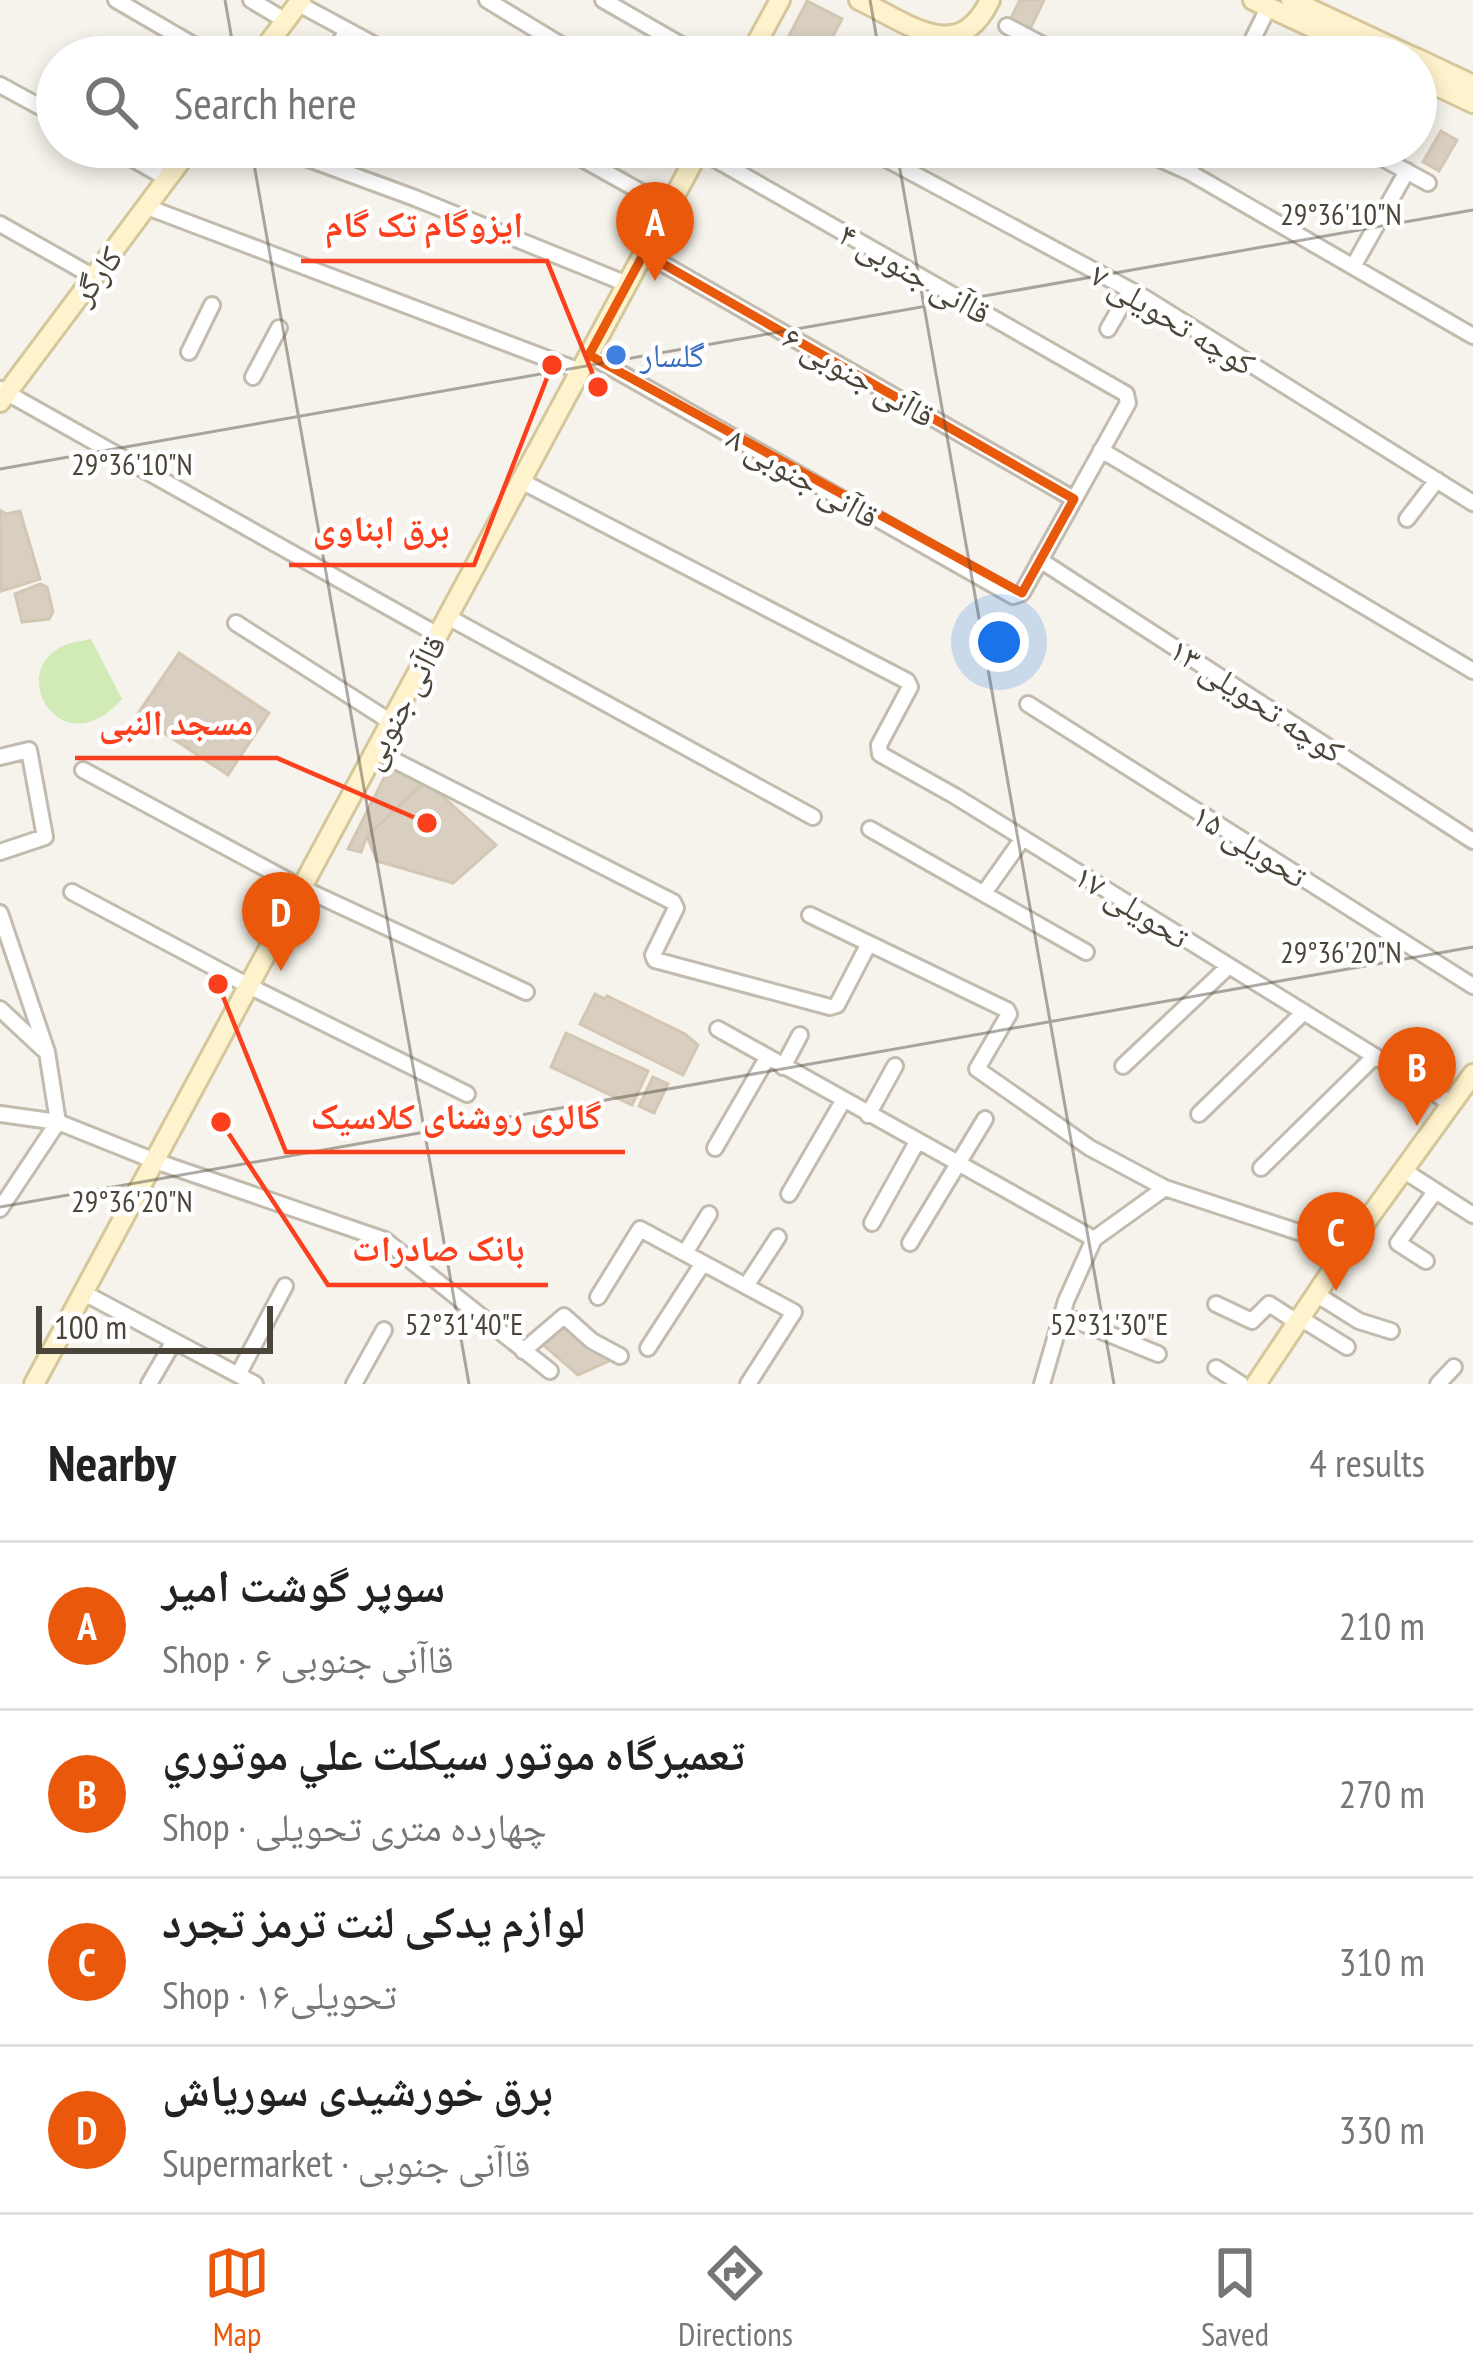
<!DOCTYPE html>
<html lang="en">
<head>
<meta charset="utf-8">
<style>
	body { margin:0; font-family:"PT Sans Narrow","Noto Naskh Arabic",sans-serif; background:#f6f6f6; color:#222 }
	.scale { position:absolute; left:36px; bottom:30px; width:237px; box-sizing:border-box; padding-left:12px; border:6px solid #4b4439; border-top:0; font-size:33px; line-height:42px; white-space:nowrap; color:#4b4439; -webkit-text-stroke:9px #fff; paint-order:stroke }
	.you { position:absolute; left:999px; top:642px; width:42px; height:42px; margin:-30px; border:9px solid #fff; border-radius:50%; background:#1a73e8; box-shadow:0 0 0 18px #1a73e833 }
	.badge { display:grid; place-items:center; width:78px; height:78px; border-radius:50%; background:#ea580c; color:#fff; font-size:39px; font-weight:700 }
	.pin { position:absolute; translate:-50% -99px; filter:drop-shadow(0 3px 6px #0008) }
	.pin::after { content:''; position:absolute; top:63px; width:42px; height:36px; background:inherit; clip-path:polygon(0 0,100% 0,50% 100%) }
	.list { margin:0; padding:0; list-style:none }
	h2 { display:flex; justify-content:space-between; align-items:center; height:156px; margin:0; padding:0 48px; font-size:51px }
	h2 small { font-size:39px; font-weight:400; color:#767676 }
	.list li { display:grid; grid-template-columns:78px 1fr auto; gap:36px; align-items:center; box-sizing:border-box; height:168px; padding:0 48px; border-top:3px solid #e0e0e0 }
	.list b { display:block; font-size:45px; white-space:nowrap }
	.list p { margin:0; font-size:39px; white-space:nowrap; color:#767676 }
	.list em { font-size:39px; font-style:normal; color:#767676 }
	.icon { flex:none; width:66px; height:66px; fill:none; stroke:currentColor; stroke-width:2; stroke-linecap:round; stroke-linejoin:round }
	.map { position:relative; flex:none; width:1473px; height:1384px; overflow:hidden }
	.search { position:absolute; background:#fff; box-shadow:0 6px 18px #0003; left:36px; right:36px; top:36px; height:132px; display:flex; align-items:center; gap:30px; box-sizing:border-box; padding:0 42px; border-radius:66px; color:#767676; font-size:45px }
	.sheet { height:828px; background:#fff }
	nav { display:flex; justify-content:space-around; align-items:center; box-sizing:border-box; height:168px; border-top:3px solid #e0e0e0; background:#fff; font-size:33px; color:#767676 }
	nav a { display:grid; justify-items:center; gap:6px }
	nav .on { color:#ea580c }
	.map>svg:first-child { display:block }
	.green { fill:#d2eab5 }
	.building { fill:#d8cfc1; stroke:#d3c7b4; stroke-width:3 }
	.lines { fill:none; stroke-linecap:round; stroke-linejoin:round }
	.street-casing { stroke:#c2bbae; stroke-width:20 }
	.secondary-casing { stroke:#d6c79b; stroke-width:24 }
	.street { stroke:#fff; stroke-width:14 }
	.secondary { stroke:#fff3cd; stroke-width:18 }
	.marked { fill:none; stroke:#e8590c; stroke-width:9; stroke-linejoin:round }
	.ticks { fill:none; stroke:#4b4439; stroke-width:3; stroke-opacity:0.45 }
	.shop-dot { fill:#3f7fe0; stroke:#fff; stroke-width:4.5 }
	.labels { text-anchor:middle; stroke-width:9; stroke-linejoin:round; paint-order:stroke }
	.street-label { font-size:33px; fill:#4b4439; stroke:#fff }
	.shop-label { font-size:33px; fill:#366cbe; stroke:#fff; text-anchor:start }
	.ticks-label { font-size:30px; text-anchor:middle; fill:#4b4439; stroke:#fff; stroke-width:9; stroke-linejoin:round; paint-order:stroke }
	.leader { fill:none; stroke:#fc3f1d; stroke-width:4.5 }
	.callout-dot { fill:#fc3f1d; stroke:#fff; stroke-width:4.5 }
	.callout-label { font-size:36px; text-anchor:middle; font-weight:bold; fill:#fc3f1d; stroke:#fff; stroke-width:9; stroke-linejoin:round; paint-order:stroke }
</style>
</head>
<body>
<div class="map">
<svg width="1473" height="1384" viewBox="0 0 1473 1384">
	<rect width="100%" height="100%" fill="#f6f3ec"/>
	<path class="green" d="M91 639 122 699C61 768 6 672 63 646 71 642 82 641 91 639Z"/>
	<path class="building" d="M1020 0H1044L1029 31 1009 22Z
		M807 1 842 19 822 57H778Z
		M1441 131 1457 140 1439 171 1423 162Z
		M0 510 6 514 20 511 40 579 1 591Z
		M40 584 47 587 53 612 49 619 22 622 15 594Z
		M179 653 269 713 228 775 137 715Z
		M389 768 426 781 367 836 361 852 348 849Z
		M426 781 496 845 453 883 377 861 367 836Z
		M595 994 605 999 607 996 685 1034 698 1045 683 1075 580 1024Z
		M566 1033 648 1071 632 1105 551 1067Z
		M653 1077 668 1084 654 1113 639 1106Z
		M562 1324 611 1360 578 1375 540 1342Z"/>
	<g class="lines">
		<defs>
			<path id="street" d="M116 0 214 57
				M251 0 286 21
				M487 0 581 57
				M603 0 702 57
				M299 4 397 57
				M1007 26 1066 57
				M331 57 347 30
				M923 57 937 36
				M1244 57 1269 6
				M0 85 57 116
				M112 147 168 179
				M276 147 415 198 627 284
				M561 147 668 207
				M864 147 1145 298 1473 503
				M1133 147 1189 172 1473 336
				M1362 147 1428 183
				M1189 172 1201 147
				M147 207 580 371
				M0 224 94 277
				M644 253 1074 499
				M1354 265 1407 171
				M1108 329 1130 291
				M189 352 212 305
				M589 355 1013 596 1022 593 1128 403 1126 394 699 150
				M253 377 279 328
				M0 389 438 635
				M1101 450 1473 671
				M521 481 907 681 910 687 879 745 880 754 955 796 1452 1104
				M1407 519 1437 480
				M1040 560 1473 841
				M448 617 813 817
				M236 623 391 722
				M1028 704 1473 986
				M376 751 673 902 676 908 653 955 655 960 830 1007 837 1005 865 951
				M0 757 29 750 45 837 0 852
				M83 770 302 888 526 992
				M870 829 1086 952
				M72 892 249 986 467 1094
				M984 893 1023 838
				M0 913 47 1052 58 1122
				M810 915 1007 1010 1009 1014 977 1069 1090 1148 1165 1188 1347 1248
				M0 1009 43 1049
				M718 1029 1094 1239
				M1123 1066 1229 966
				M783 1067 800 1035
				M0 1114 58 1122 155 1161 385 1240 550 1371
				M1199 1114 1304 1012
				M868 1115 895 1066
				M715 1148 767 1058
				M1261 1168 1375 1056
				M1403 1170 1473 1215
				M789 1194 843 1101
				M0 1209 58 1122
				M872 1223 917 1142
				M910 1243 985 1119
				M685 1253 709 1214
				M1426 1261 1398 1243 1434 1193
				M746 1286 778 1237
				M84 1293 255 1384
				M1316 1294 1359 1321 1391 1331
				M598 1297 640 1229 794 1312 748 1384
				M1216 1304 1252 1321 1269 1304 1297 1322
				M1062 1315 1158 1354
				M1300 1318 1347 1347
				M648 1348 703 1263
				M523 1351 564 1316 592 1341 620 1356
				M1216 1368 1241 1384
				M238 1375 285 1286
				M149 1384 174 1341
				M354 1384 384 1330
				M1042 1384 1066 1301 1094 1239 1165 1188
				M1438 1384 1454 1367"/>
			<path id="secondary" d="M859 0C908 23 958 67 990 0
				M1253 0 1376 57
				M1291 0 1413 57
				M258 57 301 0
				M749 57 780 0
				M1416 58 1473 85
				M1416 76 1473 103
				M0 402 191 147
				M34 1384 701 147
				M1256 1384 1347 1248 1473 1074"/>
		</defs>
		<use href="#street" class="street-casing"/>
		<use href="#secondary" class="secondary-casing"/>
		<use href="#street" class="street"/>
		<use href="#secondary" class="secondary"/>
	</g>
	<path class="marked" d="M644 253 1074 499 1022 593 589 355Z"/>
	<path class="ticks" d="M225 0 235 57M870 0 880 57M251 147 469 1384M896 147 1114 1384M0 469 1473 210M0 1207 1473 947"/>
	<circle class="shop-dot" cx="616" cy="355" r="12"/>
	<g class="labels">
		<g class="street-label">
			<text transform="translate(915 273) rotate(30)" y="12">قاآنی جنوبی ۴</text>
			<text transform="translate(96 275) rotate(-53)" y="12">کارگر</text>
			<text transform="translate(1173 319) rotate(31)" y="12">کوچه تحویلی ۷</text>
			<text transform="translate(859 376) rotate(30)" y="12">قاآنی جنوبی ۶</text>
			<text transform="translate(803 477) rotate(30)" y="12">قاآنی جنوبی ۸</text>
			<text transform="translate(1257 700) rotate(33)" y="12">کوچه تحویلی ۱۳</text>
			<text transform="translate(402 702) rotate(-62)" y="12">قاآنی جنوبی</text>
			<text transform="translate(1250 845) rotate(32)" y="12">تحویلی ۱۵</text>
			<text transform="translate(1132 906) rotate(32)" y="12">تحویلی ۱۷</text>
		</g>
		<g class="shop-label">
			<text x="640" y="367">گلسار</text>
		</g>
	</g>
	<g class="ticks-label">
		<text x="1341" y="225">29°36'10"N</text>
		<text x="132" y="475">29°36'10"N</text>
		<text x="1341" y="963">29°36'20"N</text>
		<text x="132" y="1212">29°36'20"N</text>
		<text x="464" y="1335">52°31'40"E</text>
		<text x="1109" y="1335">52°31'30"E</text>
	</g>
	<path class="leader" d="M598 387L547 261H301M552 365L474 565H289M427 823L277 758H75M218 984L286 1152H625M221 1122L328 1285H548"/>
	<g class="callout-dot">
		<circle cx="598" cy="387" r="12"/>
		<circle cx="552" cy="365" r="12"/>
		<circle cx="427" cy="823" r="12"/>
		<circle cx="218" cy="984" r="12"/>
		<circle cx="221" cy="1122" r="12"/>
	</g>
	<g class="callout-label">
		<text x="424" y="237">ایزوگام تک گام</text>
		<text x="381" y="541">برق ابناوی</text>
		<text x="176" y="735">مسجد النبی</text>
		<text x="456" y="1129">گالری روشنای کلاسیک</text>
		<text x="438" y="1261">بانک صادرات</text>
	</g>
</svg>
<div class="scale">100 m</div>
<div class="you"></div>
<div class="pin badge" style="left:655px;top:281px">A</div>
<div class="pin badge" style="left:1417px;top:1126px">B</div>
<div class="pin badge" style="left:1336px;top:1291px">C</div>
<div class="pin badge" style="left:281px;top:971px">D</div>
<div class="search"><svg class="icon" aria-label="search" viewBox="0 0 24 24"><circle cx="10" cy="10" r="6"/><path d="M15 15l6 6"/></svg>Search here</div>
</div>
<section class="sheet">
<h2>Nearby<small>4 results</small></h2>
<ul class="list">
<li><span class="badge">A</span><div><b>سوپر گوشت امیر</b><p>Shop · قاآنی جنوبی ۶</p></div><em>210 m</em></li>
<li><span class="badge">B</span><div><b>تعميرگاه موتور سيكلت علي موتوري</b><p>Shop · چهارده متری تحویلی</p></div><em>270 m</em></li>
<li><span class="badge">C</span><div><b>لوازم یدکی لنت ترمز تجرد</b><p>Shop · تحویلی۱۶</p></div><em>310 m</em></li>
<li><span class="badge">D</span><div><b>برق خورشیدی سوریاش</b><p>Supermarket · قاآنی جنوبی</p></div><em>330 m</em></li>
</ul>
</section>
<nav>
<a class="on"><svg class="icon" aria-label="map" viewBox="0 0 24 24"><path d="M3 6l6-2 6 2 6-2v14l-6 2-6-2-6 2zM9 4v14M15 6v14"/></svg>Map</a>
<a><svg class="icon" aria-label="directions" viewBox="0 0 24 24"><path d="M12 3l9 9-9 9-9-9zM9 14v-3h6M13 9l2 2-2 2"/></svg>Directions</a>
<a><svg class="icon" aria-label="saved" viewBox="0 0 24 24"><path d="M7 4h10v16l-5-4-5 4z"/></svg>Saved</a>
</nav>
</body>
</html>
